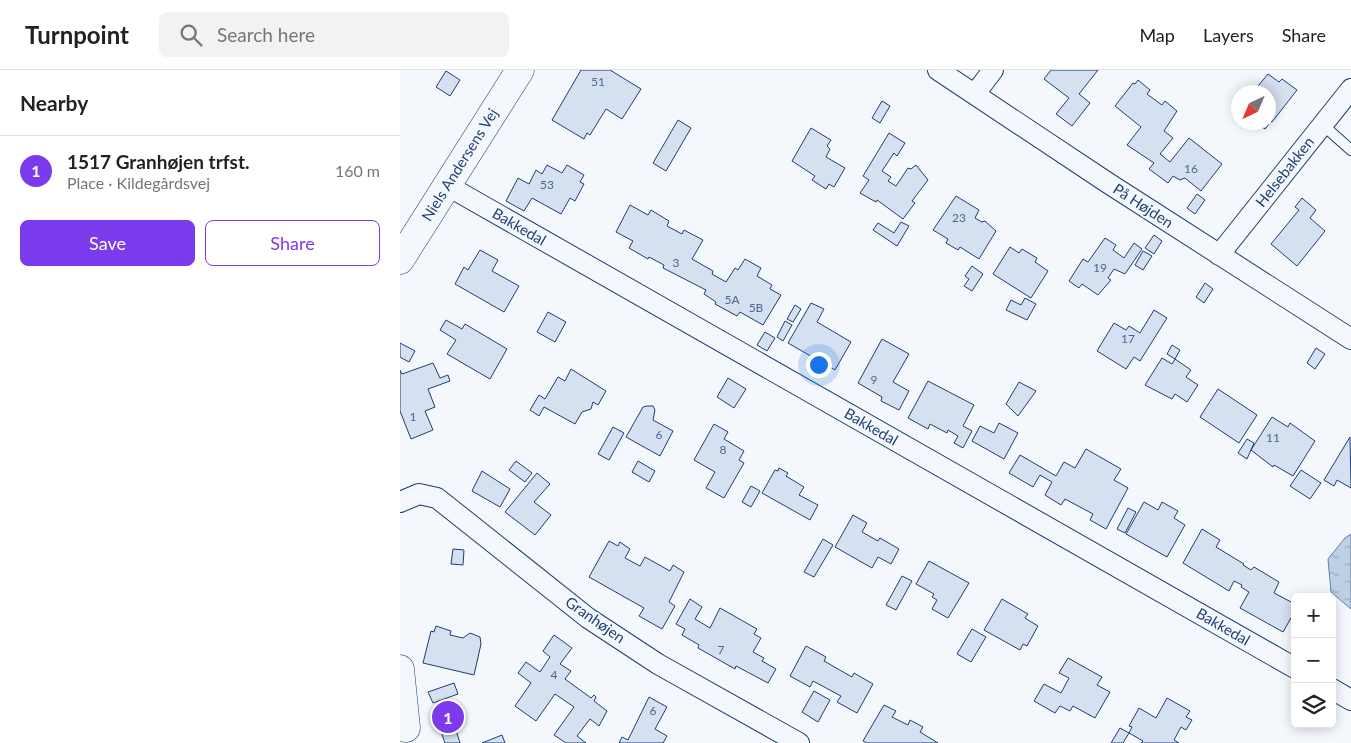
<!DOCTYPE html>
<html lang="en">
<head>
<meta charset="utf-8">
<style>
	body { margin:0; font-family:Lato,sans-serif; background:#f2f2f2; color:#222 }
	.controls { position:absolute; right:15px; bottom:15px; display:grid; overflow:hidden; border-radius:8px; box-shadow:0 2px 12px #0003 }
	.controls button { width:45px; height:45px; display:grid; place-items:center; padding:0; border:0; border-bottom:1px solid #e0e0e0; background:#fff; color:#222; font:25px sans-serif }
	.compass { position:absolute; left:831px; top:15px; width:45px; height:45px; border-radius:50%; background:#fff; box-shadow:0 2px 12px #0003; rotate:224deg }
	.you { position:absolute; left:418px; top:294px; width:18px; height:18px; margin:-12px; border:4px solid #fff; border-radius:50%; background:#1a73e8; box-shadow:0 0 0 8px #1a73e833 }
	.badge { display:grid; place-items:center; width:32px; height:32px; border-radius:50%; background:#7c3aed; color:#fff; font-size:16px; font-weight:700 }
	.pin { position:absolute; translate:-50% -50%; border:2px solid #fff; box-shadow:0 1px 5px #0006 }
	.list { margin:0; padding:0; list-style:none }
	h2 { display:flex; justify-content:space-between; align-items:center; height:65px; margin:0; padding:0 20px; font-size:21px }
	h2 small { font-size:16px; font-weight:400; color:#767676 }
	.list li { display:grid; grid-template-columns:32px 1fr auto; gap:15px; align-items:center; box-sizing:border-box; height:70px; padding:0 20px; border-top:1px solid #e0e0e0 }
	.list b { display:block; font-size:19px; white-space:nowrap }
	.list p { margin:0; font-size:16px; white-space:nowrap; color:#767676 }
	.list em { font-size:16px; font-style:normal; color:#767676 }
	.actions { display:flex; gap:10px; padding:15px 20px }
	.actions a { flex:1; padding:11px 0; border:1px solid #7c3aed; border-radius:8px; text-align:center; font-size:18px; color:#7c3aed }
	.actions .main { background:#7c3aed; color:#fff }
	.icon { flex:none; width:28px; height:28px; fill:none; stroke:currentColor; stroke-width:2; stroke-linecap:round; stroke-linejoin:round }
	.map { position:relative; flex:none; width:951px; height:673px; overflow:hidden }
	header { display:flex; align-items:center; gap:30px; box-sizing:border-box; height:70px; padding:0 25px; background:#fff; border-bottom:1px solid #e0e0e0 }
	header strong { font-size:24px }
	nav { display:flex; gap:28px; margin-inline-start:auto; font-size:18px }
	.search { width:350px; height:45px; background:#f2f2f2; display:flex; align-items:center; gap:12px; box-sizing:border-box; padding:0 18px; border-radius:8px; color:#767676; font-size:19px }
	main { display:flex }
	aside { flex:1; background:#fff }
	.map>svg:first-child { display:block }
	.water { fill:url(#water-ripples); stroke:#687fa3 }
	.building { fill:#d5e0f0; stroke:#1d3f73 }
	.lines { fill:none; stroke-linecap:round; stroke-linejoin:round }
	.lane-casing { stroke:#1d3f73; stroke-width:12 }
	.street-casing { stroke:#1d3f73; stroke-width:22 }
	.secondary-casing { stroke:#1d3f73; stroke-width:29 }
	.lane { stroke:#f4f7fb; stroke-width:10 }
	.street { stroke:#f4f7fb; stroke-width:20 }
	.secondary { stroke:#f4f7fb; stroke-width:28 }
	.labels { text-anchor:middle; stroke-width:4; stroke-linejoin:round; paint-order:stroke }
	.number-label { font-size:12px; fill:#4b6792 }
	.street-label { font-size:15px; fill:#1d3f73; stroke:#f4f7fb }
</style>
</head>
<body>
<header>
<strong>Turnpoint</strong>
<div class="search"><svg class="icon" aria-label="search" viewBox="0 0 24 24"><circle cx="10" cy="10" r="6"/><path d="M15 15l6 6"/></svg>Search here</div>
<nav><a>Map</a><a>Layers</a><a>Share</a></nav>
</header>
<main>
<aside>
<h2>Nearby<small></small></h2>
<ul class="list">
<li><span class="badge">1</span><div><b>1517 Granhøjen trfst.</b><p>Place · Kildegårdsvej</p></div><em>160 m</em></li>
</ul>
<div class="actions"><a class="main">Save</a><a>Share</a></div>
</aside>
<div class="map">
<svg width="951" height="673" viewBox="0 0 951 673">
	<defs>
		<pattern id="water-ripples" width="26" height="14" patternUnits="userSpaceOnUse" patternTransform="scale(1.25)"><rect width="26" height="14" fill="#bed0e5"/><path d="M2 4q2-2 4 0t4 0M15 11q2-2 4 0t4 0" fill="none" stroke="#9aaabe"/></pattern>
	</defs>
	<rect width="100%" height="100%" fill="#f4f7fb"/>
	<path class="water" d="M951 464V539L931 522 928 489 945 468Z"/>
	<path class="building" d="M181 0H210L241 19 222 49 206 39 190 65 187 63 184 69 152 50Z
		M651 0H698L679 24 690 33 672 56 656 44 669 28 644 9Z
		M46 1 60 10 50 26 36 17Z
		M868 4 879 12 882 9 897 20 872 52 868 49V22H853Z
		M738 10 750 20 747 24 762 35 765 31 777 41 764 61 773 68 760 84 770 92 789 68 822 94 801 121 785 108 780 110 773 106 768 113 749 99 754 93 727 75 741 57 715 36 733 13 735 14Z
		M482 31 490 36 480 53 472 48Z
		M278 50 291 58 266 101 253 93Z
		M855 52H867L869 54 865 59Z
		M411 58 431 70 427 76 430 79 426 87 445 98 434 117 429 114 426 119 412 110 415 106 392 91Z
		M489 63 505 73 497 86 494 83 482 101 491 107 488 111 496 116 508 98 511 99 516 95 528 110 512 131 515 133 503 149 477 130 476 132 460 123 469 110 463 106Z
		M147 95 162 103 167 95 184 105 180 112 184 114 175 131 170 128 161 144 132 128 124 141 106 131 118 108 129 114 136 100 142 104Z
		M797 124 805 130 795 144 787 138Z
		M556 126 579 140 575 148 582 152 585 151 596 161 579 189 560 177 558 180 546 173 548 169 533 160Z
		M902 128 916 140 910 148 925 161 897 196 871 174 899 140 895 137Z
		M230 135 248 145 251 140 269 151 267 156 282 164 284 160 303 170 292 189 313 201 312 204 326 212 335 198 338 200 345 189 361 198 357 206 372 215 370 219 381 225 363 255 340 242 337 246 315 234 316 232 304 224 306 220 263 198 264 195 249 187 248 189 229 178 233 171 216 162Z
		M501 152 509 156 497 176 473 160 478 153 494 163Z
		M754 165 762 171 754 184 745 178Z
		M705 168 716 175 713 180 724 188 734 173 742 179 725 204 714 199 708 208 711 210 698 225 682 214 679 218 669 211 683 189 688 192Z
		M610 177 619 183 622 179 637 188 635 192 648 201 631 228 593 204Z
		M80 180 98 190 92 201 119 216 104 242 55 214 64 197 68 200Z
		M743 181 752 186 743 200 735 195Z
		M572 196 583 204 572 221 564 216 569 209 565 206Z
		M805 213 813 219 804 233 796 227Z
		M625 228 636 234 627 250 606 240 611 230 621 235Z
		M411 233 424 239 417 252 451 272 435 300 388 273Z
		M395 235 401 239 393 252 387 249Z
		M754 240 767 248 740 291 734 287 726 299 697 281 714 253 726 260 729 256 740 263Z
		M148 242 166 252 155 272 137 262Z
		M46 250 62 259 65 254 107 279 90 309 47 284 56 270 40 260Z
		M385 251 392 255 383 271 377 267Z
		M365 262 375 268 367 281 357 275Z
		M482 269 509 284 493 312 509 321 499 340 481 331 482 327 458 313Z
		M0 273 15 281 9 292 0 287Z
		M772 275 780 280 775 289 767 284Z
		M916 278 925 284 915 299 907 293Z
		M762 288 772 294 775 289 791 300 786 307 798 315 787 332 775 324 772 329 745 315Z
		M33 293 40 308 48 305 50 311 28 319 35 337 25 341 33 360 11 369 0 341V300L2 304Z
		M171 299 206 321 198 335 193 332 191 339 182 342 175 354 144 337 139 346 130 340 139 325 145 329 158 307 165 311Z
		M328 308 346 319 334 338 317 327Z
		M528 311 574 335 563 356 572 361 563 378 554 373 558 366 548 360 547 363 530 354 528 359 508 348Z
		M619 312 636 321 618 346 606 334Z
		M818 319 857 345 839 373 800 347Z
		M247 336H253L255 340 253 350 273 361 260 386 226 367 243 337Z
		M872 347 888 357 890 353 915 371 893 406 874 395 873 397 851 380Z
		M599 353 618 363 604 389 572 371 580 356 594 363Z
		M314 354 328 362 324 369 344 381 339 390 344 393 324 428 306 418 315 402 294 390Z
		M213 357 224 363 209 390 198 384Z
		M950 367 951 418 937 410 934 416 924 410Z
		M847 369 854 373 847 389 838 383Z
		M686 379 721 399 714 410 728 418 706 459 690 450 693 444 665 429 661 435 645 425 652 412 640 405 633 417 609 403 620 385 656 406 664 392 675 398Z
		M116 391 132 403 125 412 109 400Z
		M238 391 255 401 249 412 232 402Z
		M379 398 388 403 386 406 404 417 399 425 418 435 410 450 362 423 375 400 378 401Z
		M901 400 921 413 910 429 890 416Z
		M82 401 110 419 100 437 72 421Z
		M137 403 150 414 134 432 151 445 135 465 105 442Z
		M351 416 360 421 351 437 342 432Z
		M744 432 758 440 762 432 778 441 774 448 785 455 767 487 726 464Z
		M728 438 736 442 725 463 717 459Z
		M453 445 467 453 462 462 478 471 480 468 499 479 491 494 478 487 472 498 435 477Z
		M802 459 820 470 816 477 844 494 843 495 851 500 854 497 879 512 874 523 895 534V541L883 562 840 538 849 522 841 517 842 515 834 511 829 521 783 493Z
		M423 469 433 475 414 507 404 502Z
		M209 471 218 476 220 472 230 479 225 488 240 496 245 487 270 501 273 495 284 502 269 532 275 536 262 559 239 546 244 538 189 507Z
		M53 479 64 480 63 495 51 494Z
		M529 491 569 513 548 548 532 539 537 530 532 527 534 524 516 514Z
		M502 506 512 511 496 540 486 535Z
		M290 529 302 537 295 549 310 558 320 538 357 559 354 564 361 568 353 582 364 588 362 591 376 599 368 613 336 596 335 599 298 578 299 575 282 565 285 559 276 554Z
		M602 529 628 544 625 548 638 556 627 576 623 574 620 580 584 560Z
		M36 556 51 561 50 565 63 568 70 563 80 567 81 574 74 605 23 593 31 561 34 562Z
		M572 559 586 567 571 592 557 584Z
		M154 565 172 578 160 594 171 601 165 609 191 628 194 625 196 627 194 631 207 641 199 656 190 649 177 666 186 673H166L154 665 174 637 155 624 136 651 115 636 131 613 118 603 126 592 140 602 150 587 143 581Z
		M406 576 426 587 424 591 452 607 454 603 473 614 457 643 437 632 441 626 413 611 410 617 390 606Z
		M668 588 702 607 697 615 710 622 695 648 673 636 670 641 660 636 655 643 634 631 644 614 661 623 669 608 659 603Z
		M54 613 58 624 33 633 28 622Z
		M414 621 430 630 418 652 402 642Z
		M249 627 267 637 255 659 267 666 263 673H219L222 667 228 670Z
		M767 628 790 641 786 647 792 650 786 660 781 657 774 670 779 673H741L743 671 729 663 732 657 729 656 739 638 756 648Z
		M484 635 496 641 492 647 508 655 510 650 523 657 520 662 538 673H467L463 671Z
		M55 638 59 649 41 656 36 644Z
		M54 654 60 673H45L40 659Z
		M720 658 729 663 723 673H711Z
		M102 665 105 673H82Z"/>
	<g class="lines">
		<defs>
			<path id="lane" d="M923 55 951 80"/>
			<path id="street" d="M538 0 708 113 951 269
				M575 24 593 0
				M48 116 895 598
				M819 185 951 19
				M0 432 19 424 37 428 188 548 258 594 399 673
				M932 619 951 630"/>
			<path id="secondary" d="M0 190 120 0
				M0 599 6 658"/>
		</defs>
		<use href="#lane" class="lane-casing"/>
		<use href="#street" class="street-casing"/>
		<use href="#secondary" class="secondary-casing"/>
		<use href="#lane" class="lane"/>
		<use href="#street" class="street"/>
		<use href="#secondary" class="secondary"/>
	</g>
	<g class="labels">
		<g class="number-label">
			<text x="198" y="16">51</text>
			<text x="791" y="103">16</text>
			<text x="147" y="119">53</text>
			<text x="559" y="152">23</text>
			<text x="276" y="197">3</text>
			<text x="700" y="202">19</text>
			<text x="332" y="234">5A</text>
			<text x="356" y="242">5B</text>
			<text x="728" y="273">17</text>
			<text x="474" y="314">9</text>
			<text x="13" y="351">1</text>
			<text x="259" y="369">6</text>
			<text x="873" y="372">11</text>
			<text x="323" y="384">8</text>
			<text x="321" y="584">7</text>
			<text x="154" y="609">4</text>
			<text x="253" y="645">6</text>
		</g>
		<g class="street-label">
			<text transform="translate(60 95) rotate(-58)" y="5">Niels Andersens Vej</text>
			<text transform="translate(885 102) rotate(-52)" y="5">Helsebakken</text>
			<text transform="translate(743 136) rotate(33)" y="5">På Højden</text>
			<text transform="translate(119 157) rotate(30)" y="5">Bakkedal</text>
			<text transform="translate(471 357) rotate(30)" y="5">Bakkedal</text>
			<text transform="translate(195 550) rotate(35)" y="5">Granhøjen</text>
			<text transform="translate(823 557) rotate(30)" y="5">Bakkedal</text>
		</g>
	</g>
</svg>
<div class="controls">
<button>+</button>
<button>−</button>
<button><svg class="icon" aria-label="layers" viewBox="0 0 24 24"><path d="M12 4l9 5-9 5-9-5zM3 14l9 5 9-5"/></svg></button>
</div>
<svg class="compass" viewBox="-18 -18 36 36"><path d="M0-13l5 13h-10z" fill="#e53935"/><path d="M0 13l5-13h-10z" fill="#767676"/></svg>
<div class="you"></div>
<div class="pin badge" style="left:48px;top:647px">1</div>
</div>
</main>
</body>
</html>
